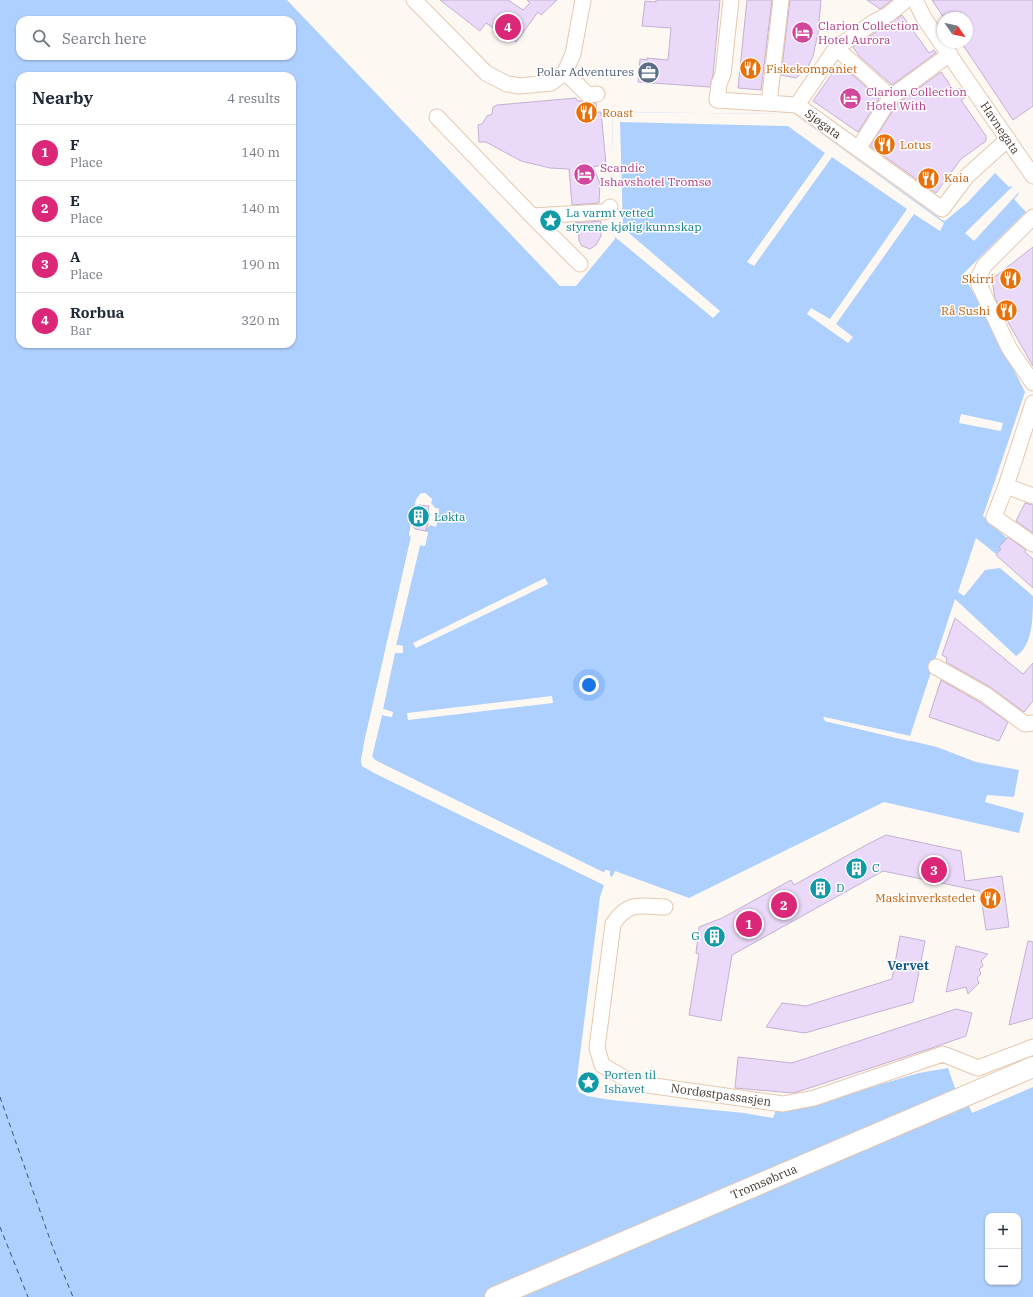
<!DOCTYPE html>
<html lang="en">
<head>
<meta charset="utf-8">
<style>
	body { margin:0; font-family:"IBM Plex Serif",serif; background:#f2f2f3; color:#1f2937 }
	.controls { position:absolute; right:12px; bottom:12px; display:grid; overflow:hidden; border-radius:8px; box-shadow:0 1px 3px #0004 }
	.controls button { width:36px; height:36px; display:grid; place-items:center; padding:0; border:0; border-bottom:1px solid #e0e1e3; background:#fff; color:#1f2937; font:20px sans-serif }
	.compass { position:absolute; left:937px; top:12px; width:36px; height:36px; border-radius:50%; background:#fff; box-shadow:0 1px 3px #0004; rotate:124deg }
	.you { position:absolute; left:589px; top:685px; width:14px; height:14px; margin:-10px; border:3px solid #fff; border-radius:50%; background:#1a73e8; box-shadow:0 0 0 6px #1a73e833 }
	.badge { display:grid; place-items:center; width:26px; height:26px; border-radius:50%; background:#db2777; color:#fff; font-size:13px; font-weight:700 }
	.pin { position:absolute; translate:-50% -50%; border:2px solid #fff; box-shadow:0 1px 4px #0006 }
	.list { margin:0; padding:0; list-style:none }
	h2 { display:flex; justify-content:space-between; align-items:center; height:52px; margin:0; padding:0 16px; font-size:17px }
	h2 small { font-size:13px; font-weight:400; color:#747a83 }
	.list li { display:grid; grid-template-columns:26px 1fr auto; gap:12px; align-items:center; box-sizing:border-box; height:56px; padding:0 16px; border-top:1px solid #e0e1e3 }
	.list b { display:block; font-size:15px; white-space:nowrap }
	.list p { margin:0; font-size:13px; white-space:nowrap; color:#747a83 }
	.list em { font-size:13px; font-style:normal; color:#747a83 }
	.icon { flex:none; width:22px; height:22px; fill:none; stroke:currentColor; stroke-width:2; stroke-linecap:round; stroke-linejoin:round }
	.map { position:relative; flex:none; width:1033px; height:1297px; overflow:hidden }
	.search { position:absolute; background:#fff; box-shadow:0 1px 3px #0004; left:16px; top:16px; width:280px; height:44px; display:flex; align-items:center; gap:10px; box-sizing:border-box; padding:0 14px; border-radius:12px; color:#747a83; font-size:15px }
	.panel { position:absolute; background:#fff; box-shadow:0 1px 3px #0004; left:16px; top:72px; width:280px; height:276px; border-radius:12px }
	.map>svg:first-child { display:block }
	.water { fill:#aed0fe; fill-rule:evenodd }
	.pier { fill:#fef8f2 }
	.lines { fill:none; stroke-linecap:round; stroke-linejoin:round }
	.ferry { stroke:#28548c; stroke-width:1; stroke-dasharray:5 4; stroke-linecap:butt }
	.building { fill:#ebd9f9; stroke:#c3b1d1 }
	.minor-casing { stroke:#e6c8af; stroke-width:17 }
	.major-casing { stroke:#e6c8af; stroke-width:22 }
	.minor { stroke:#fff; stroke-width:15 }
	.major { stroke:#fff; stroke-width:20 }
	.labels { text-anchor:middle; stroke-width:3; stroke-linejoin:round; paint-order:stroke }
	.hotel-label { font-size:12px; fill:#b23c85; stroke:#fff; text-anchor:start }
	.food-label { font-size:12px; fill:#c56008; stroke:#fff; text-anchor:start }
	.service-label { font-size:12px; fill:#4e5e75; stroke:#fff; text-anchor:end }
	.street-label { font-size:12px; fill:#44382e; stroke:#fff }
	.culture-label { font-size:12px; fill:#0d838f; stroke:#fff; text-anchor:start }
	.neighbourhood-label { font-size:13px; font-weight:bold; fill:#125c89; stroke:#fff }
</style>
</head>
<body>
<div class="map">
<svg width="1033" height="1297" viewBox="0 0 1033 1297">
	<rect width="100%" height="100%" fill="#fef8f2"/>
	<path class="water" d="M0 0H287L560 286H576L615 239 612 112 794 114 942 220 945 221 968 202 995 173 1009 187 1011 186 1019 194 1014 199 1026 212 963 274 995 332 1025 392 983 516 1009 540 999 547 1001 549 996 554 976 538 958 592 964 596 985 570 1000 568 1033 596C1033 616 1033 646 1016 656L955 599 910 736 824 717 825 721 937 747 976 762 1019 770 1014 797 987 795 985 802 1024 813 1019 833 884 802 689 898 615 871 612 877 610 876V871L605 870V873L374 760 372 756 382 715 392 717V712L383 709 395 653 403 652V646L396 645 420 545 425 546 428 533 422 531 431 525 436 527 439 509 435 508 431 503 432 499 425 493 420 494 416 500 409 535 411 537 361 760 362 766 374 773 604 885 600 897 576 1086 579 1092 587 1096 611 1100 744 1113 773 1118 777 1107 794 1110 919 1073 948 1068 955 1088 961 1087 972 1113 1033 1087V1297H0ZM20 20H292V56H20ZM20 76H292V344H20ZM988 1216H1018V1282H988Z"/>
	<path class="pier" d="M612 112 794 114 944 223 940 231 914 214 836 324 853 337 848 343 807 314 811 308 830 319 907 209 832 157 754 266 747 262 825 153 788 126 620 122 623 228 720 311 713 318 615 237Z
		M1012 187 1018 193 974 241 965 233Z
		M961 414 1003 423 1001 431 959 423Z
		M425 493 432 499 431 503 435 508 439 509 436 527 431 525 423 531 428 532 425 546 420 545 396 645 403 646V653H394L383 709 393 712 392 717 382 715 372 756 375 760 541 842 604 873 605 870 610 871V876L612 877 611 879 608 877V872L604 875 374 762 371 757 380 714H390L381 709 393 653 401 651V648L395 647 394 645 418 544 423 543 426 534 420 530 430 523 434 524 437 511 433 509 429 504 430 499 424 495 421 496 417 500 411 535 413 538 367 738 364 764 606 883 604 885 362 766 361 760 365 738 411 537 409 535 416 500 420 494Z
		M545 578 548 584 416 648 413 643Z
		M552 696 553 703 408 720 407 713Z
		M823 717 910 736V738L902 737 910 739 909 741 825 721Z"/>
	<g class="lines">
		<path class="ferry" d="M0 1097 53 1248 73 1297
			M0 1227 28 1297"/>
	</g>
	<path class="building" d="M440 0H508L523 10 530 3 527 0H557L541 15 538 12 516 42 486 23 480 31Z
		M656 0H720L713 75 710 87 638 82 640 59 647 60V58L668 60 671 28 642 26 645 1 656 2Z
		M747 0H772L761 90 738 88Z
		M790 0H821L818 33 813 56 808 67 796 78 781 75Z
		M867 0H892L880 9Z
		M932 0H1033V106L1013 120 961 42H967V18H944Z
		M902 15 929 53 934 50 936 53 892 85 859 56 853 47Z
		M838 65 854 76 879 99 858 132 813 101Z
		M941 72 955 92 960 88 966 97 961 100 986 136V141L961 159 936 193 870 146 898 103Z
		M576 98 577 101H581L585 104 596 103 597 112H601L606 164 593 167 600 183 599 203 572 205 569 169 550 168 521 161 486 142H479L478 125 482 124 487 116 492 114 493 107 497 105Z
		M601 221V236L596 245 590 249 582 246 579 241 578 223H574Z
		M1033 247V366L1001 310 995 298 992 279Z
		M1025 503 1033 505V533L1016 521Z
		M419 505 429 506 428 511 430 515 426 531 415 529 408 519 410 511Z
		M1008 537 1026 550 1025 552 1033 559V588L996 555 1001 549 999 547Z
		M955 618 1023 674 1033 663V701L1024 712 990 687 946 662 947 658 942 655Z
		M941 680 981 703 1008 722 999 741 929 717Z
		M886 835 961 851 965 881 1002 876 1009 927 986 930 980 891 883 871 732 955 721 1021 689 1015 699 954 696 953 699 927 722 918 791 880 794 885 868 844Z
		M900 936 925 941 913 1002 805 1033 766 1027 782 1003 806 1006 892 979Z
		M1028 941 1033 942V1018L1009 1025Z
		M956 946 988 954 981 961 983 966 979 969 981 974 977 978 979 983 968 994 966 987 946 992Z
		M956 1009 972 1013 966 1036 932 1048 800 1091 793 1093 735 1088 738 1057 792 1063Z"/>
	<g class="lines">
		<defs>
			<path id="minor" d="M414 0 486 73 507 84 520 86 551 83 565 72 573 54 583 0
				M731 0 723 74 719 84 717 100 797 105
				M915 0 924 18 1033 176
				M836 48 891 97
				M565 72 588 95 597 94
				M769 103 781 0
				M797 105 942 209 967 176 1008 139
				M797 105 836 48 874 22 889 14 906 0
				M437 117 532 216 603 212 608 210 610 207
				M858 149 891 97 950 54
				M532 216 580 264
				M1033 217 984 266 977 280 1009 348 1033 383
				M1033 403 1006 486 994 517 1033 544
				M1006 486 1033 496
				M936 667 986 695 1025 724 1033 723
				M665 907C640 906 628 901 613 924L597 1048 602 1065 633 1083 783 1104 814 1098 943 1054 978 1068 1033 1047"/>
			<path id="major" d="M495 1297 1033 1067"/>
		</defs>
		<use href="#minor" class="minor-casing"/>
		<use href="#major" class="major-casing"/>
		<use href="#minor" class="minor"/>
		<use href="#major" class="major"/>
	</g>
	<defs>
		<symbol id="hotel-disc" viewBox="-11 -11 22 22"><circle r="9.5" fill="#d1479c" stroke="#fff"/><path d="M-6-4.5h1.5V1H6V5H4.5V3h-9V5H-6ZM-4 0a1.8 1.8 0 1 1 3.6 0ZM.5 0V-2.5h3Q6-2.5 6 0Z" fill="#fff"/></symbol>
		<symbol id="restaurant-disc" viewBox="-11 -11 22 22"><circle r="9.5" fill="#e8710a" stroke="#fff"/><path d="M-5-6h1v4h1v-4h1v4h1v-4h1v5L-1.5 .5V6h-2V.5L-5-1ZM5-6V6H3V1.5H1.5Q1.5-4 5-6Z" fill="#fff"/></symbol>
		<symbol id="office-disc" viewBox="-11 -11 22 22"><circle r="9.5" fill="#5c6f8a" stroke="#fff"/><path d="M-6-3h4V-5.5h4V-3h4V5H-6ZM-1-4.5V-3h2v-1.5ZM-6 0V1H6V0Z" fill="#fff"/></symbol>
		<symbol id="sight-disc" viewBox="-11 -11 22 22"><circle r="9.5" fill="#0f9aa8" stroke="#fff"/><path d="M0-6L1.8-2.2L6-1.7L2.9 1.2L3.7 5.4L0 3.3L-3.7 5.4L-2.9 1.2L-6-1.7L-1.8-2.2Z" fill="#fff"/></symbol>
		<symbol id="building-disc" viewBox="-11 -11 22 22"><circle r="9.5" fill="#0f9aa8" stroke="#fff"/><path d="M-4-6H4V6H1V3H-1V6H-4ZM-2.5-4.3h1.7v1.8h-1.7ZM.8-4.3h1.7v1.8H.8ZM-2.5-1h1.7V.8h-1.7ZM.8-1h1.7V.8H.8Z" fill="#fff"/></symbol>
	</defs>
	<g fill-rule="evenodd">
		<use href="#hotel-disc" x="790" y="20" width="25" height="25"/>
		<use href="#restaurant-disc" x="738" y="56" width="25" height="25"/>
		<use href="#office-disc" x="636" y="60" width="25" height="25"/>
		<use href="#hotel-disc" x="838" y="86" width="25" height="25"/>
		<use href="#restaurant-disc" x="574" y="100" width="25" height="25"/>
		<use href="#restaurant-disc" x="872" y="132" width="25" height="25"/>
		<use href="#hotel-disc" x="572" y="162" width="25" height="25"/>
		<use href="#restaurant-disc" x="916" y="166" width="25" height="25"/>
		<use href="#sight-disc" x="538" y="208" width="25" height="25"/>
		<use href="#restaurant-disc" x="998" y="266" width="25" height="25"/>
		<use href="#restaurant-disc" x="994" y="298" width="25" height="25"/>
		<use href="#building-disc" x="406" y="504" width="25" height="25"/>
		<use href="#building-disc" x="844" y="856" width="25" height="25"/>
		<use href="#building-disc" x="808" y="876" width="25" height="25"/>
		<use href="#restaurant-disc" x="978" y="886" width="25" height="25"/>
		<use href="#building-disc" x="702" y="924" width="25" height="25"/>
		<use href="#sight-disc" x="576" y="1070" width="25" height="25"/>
	</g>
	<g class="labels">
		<g class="hotel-label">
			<text x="818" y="30">Clarion Collection<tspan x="818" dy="14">Hotel Aurora</tspan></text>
			<text x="866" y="96">Clarion Collection<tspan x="866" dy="14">Hotel With</tspan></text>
			<text x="600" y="172">Scandic<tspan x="600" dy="14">Ishavshotel Tromsø</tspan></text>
		</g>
		<g class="food-label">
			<text x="766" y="73">Fiskekompaniet</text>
			<text x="602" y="117">Roast</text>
			<text x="900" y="149">Lotus</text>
			<text x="944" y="182">Kaia</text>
			<text x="994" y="283" text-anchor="end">Skirri</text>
			<text x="990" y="315" text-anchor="end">Rå Sushi</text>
			<text x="976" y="902" text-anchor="end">Maskinverkstedet</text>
		</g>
		<g class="service-label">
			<text x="634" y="76">Polar Adventures</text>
		</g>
		<g class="street-label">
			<text transform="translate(823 124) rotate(36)" y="4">Sjøgata</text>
			<text transform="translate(1000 128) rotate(56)" y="4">Havnegata</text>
			<text transform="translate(721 1095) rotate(8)" y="4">Nordøstpassasjen</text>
			<text transform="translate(764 1182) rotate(-23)" y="4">Tromsøbrua</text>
		</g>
		<g class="culture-label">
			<text x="566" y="217">La varmt vetted<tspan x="566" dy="14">styrene kjølig kunnskap</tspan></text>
			<text x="434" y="521">Løkta</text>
			<text x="872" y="872">C</text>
			<text x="836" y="892">D</text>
			<text x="700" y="940" text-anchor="end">G</text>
			<text x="604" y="1079">Porten til<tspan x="604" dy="14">Ishavet</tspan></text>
		</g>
		<g class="neighbourhood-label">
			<text x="908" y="970">Vervet</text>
		</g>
	</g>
</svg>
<div class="controls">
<button>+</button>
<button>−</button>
</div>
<svg class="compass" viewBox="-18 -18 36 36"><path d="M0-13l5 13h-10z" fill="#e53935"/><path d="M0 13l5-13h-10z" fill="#747a83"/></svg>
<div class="you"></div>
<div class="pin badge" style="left:749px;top:924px">1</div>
<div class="pin badge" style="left:784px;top:905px">2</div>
<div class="pin badge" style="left:934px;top:870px">3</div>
<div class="pin badge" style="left:508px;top:27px">4</div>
<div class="search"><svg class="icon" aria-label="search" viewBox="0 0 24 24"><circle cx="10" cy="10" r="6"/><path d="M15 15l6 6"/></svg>Search here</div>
<section class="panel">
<h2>Nearby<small>4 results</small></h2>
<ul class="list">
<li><span class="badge">1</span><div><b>F</b><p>Place</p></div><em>140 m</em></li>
<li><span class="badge">2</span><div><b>E</b><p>Place</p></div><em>140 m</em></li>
<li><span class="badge">3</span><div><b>A</b><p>Place</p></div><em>190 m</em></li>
<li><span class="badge">4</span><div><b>Rorbua</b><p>Bar</p></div><em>320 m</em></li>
</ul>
</section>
</div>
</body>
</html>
